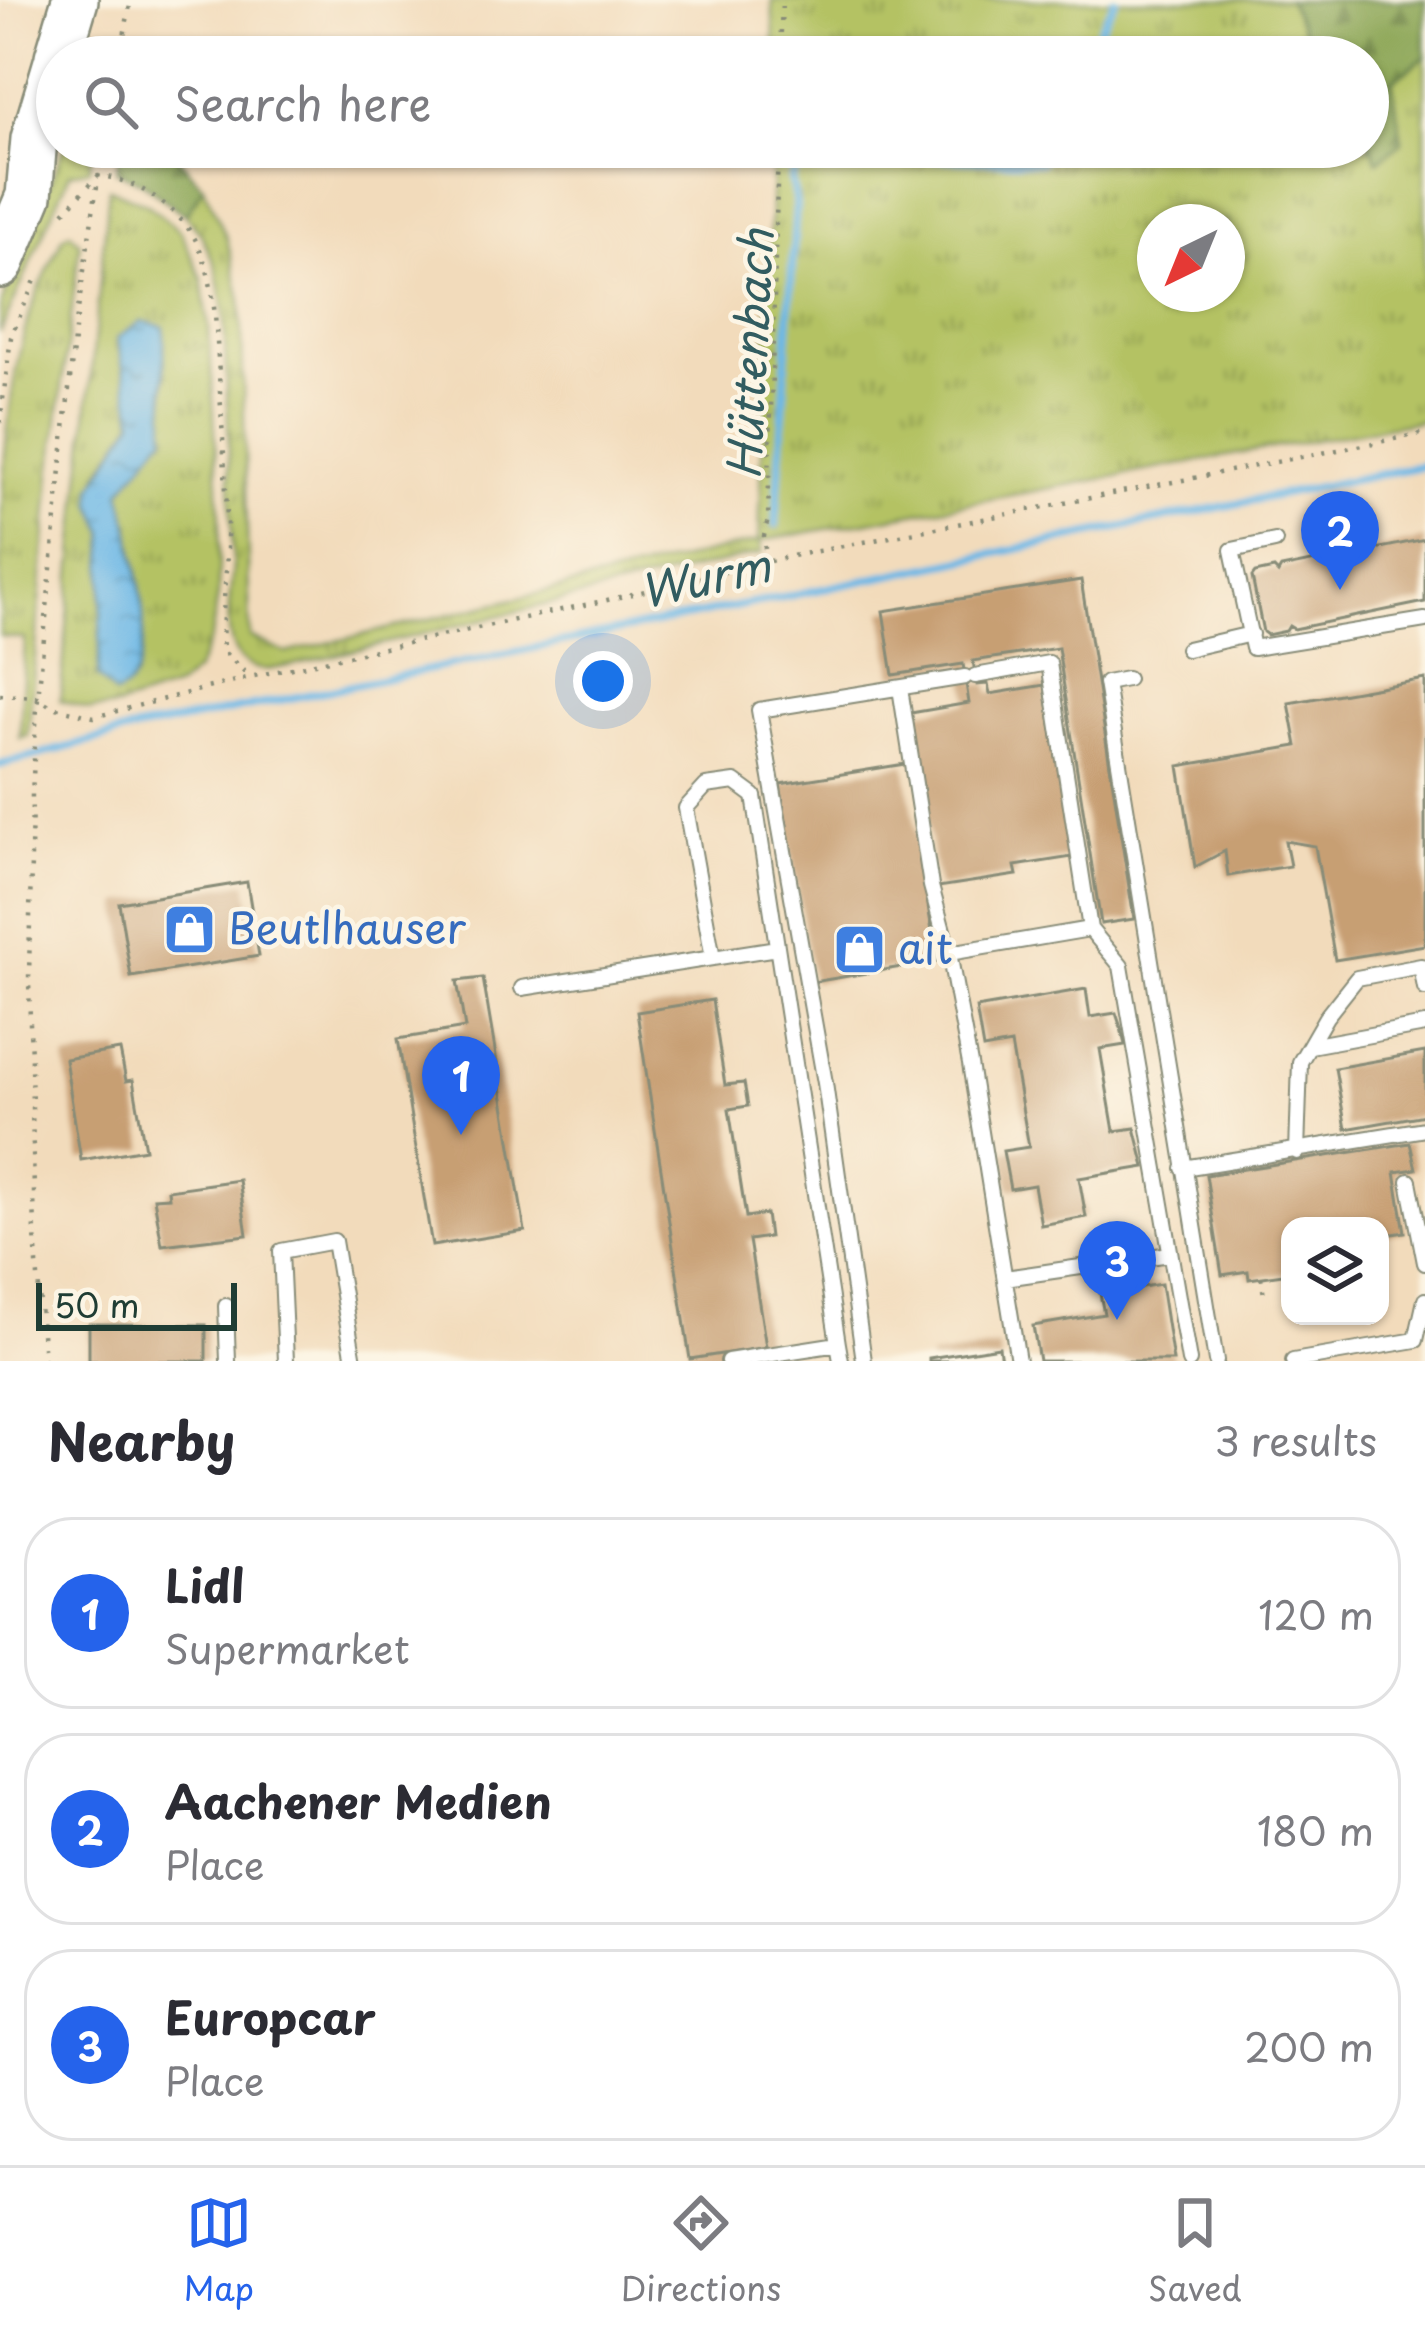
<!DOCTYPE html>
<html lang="en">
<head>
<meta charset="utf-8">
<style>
	body { margin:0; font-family:"Playpen Sans",sans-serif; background:#f2f2f3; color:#2b2b33 }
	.controls { position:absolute; right:36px; bottom:36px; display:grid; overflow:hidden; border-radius:24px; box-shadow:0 3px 9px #0004 }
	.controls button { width:108px; height:108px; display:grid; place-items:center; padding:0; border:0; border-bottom:3px solid #e1e1e2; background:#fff; color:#2b2b33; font:60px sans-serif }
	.compass { position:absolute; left:1137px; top:204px; width:108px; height:108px; border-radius:50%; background:#fff; box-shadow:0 3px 9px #0004; rotate:223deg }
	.scale { position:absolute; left:36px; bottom:30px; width:201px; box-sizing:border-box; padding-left:12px; border:6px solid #1f3d34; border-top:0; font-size:33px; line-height:42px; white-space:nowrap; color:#1f3d34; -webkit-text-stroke:9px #fcf5e5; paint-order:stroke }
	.you { position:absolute; left:603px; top:681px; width:42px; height:42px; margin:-30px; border:9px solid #fff; border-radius:50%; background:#1a73e8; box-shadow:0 0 0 18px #1a73e833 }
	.badge { display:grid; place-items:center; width:78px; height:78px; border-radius:50%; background:#2563eb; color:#fff; font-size:39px; font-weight:700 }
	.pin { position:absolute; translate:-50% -99px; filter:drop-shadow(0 3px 6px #0008) }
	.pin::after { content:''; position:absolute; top:63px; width:42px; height:36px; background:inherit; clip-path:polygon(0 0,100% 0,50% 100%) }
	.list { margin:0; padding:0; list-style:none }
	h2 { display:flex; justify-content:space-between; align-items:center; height:156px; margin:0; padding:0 48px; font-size:51px }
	h2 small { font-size:39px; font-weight:400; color:#7c7c81 }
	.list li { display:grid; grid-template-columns:78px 1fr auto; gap:36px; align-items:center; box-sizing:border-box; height:192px; margin:0 24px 24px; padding:0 24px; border:3px solid #e1e1e2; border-radius:48px }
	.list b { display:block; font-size:45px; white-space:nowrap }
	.list p { margin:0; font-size:39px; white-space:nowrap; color:#7c7c81 }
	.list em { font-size:39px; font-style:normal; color:#7c7c81 }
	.icon { flex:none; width:66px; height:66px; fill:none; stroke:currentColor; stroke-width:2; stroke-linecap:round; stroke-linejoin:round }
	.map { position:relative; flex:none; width:1425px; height:1361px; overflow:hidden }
	.search { position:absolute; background:#fff; box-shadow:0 3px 9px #0004; left:36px; right:36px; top:36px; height:132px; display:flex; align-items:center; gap:30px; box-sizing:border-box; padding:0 42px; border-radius:66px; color:#7c7c81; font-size:45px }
	.sheet { height:804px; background:#fff }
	nav { display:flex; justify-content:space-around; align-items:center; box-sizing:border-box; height:168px; border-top:3px solid #e1e1e2; background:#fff; font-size:33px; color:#7c7c81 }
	nav a { display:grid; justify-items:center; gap:6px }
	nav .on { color:#2563eb }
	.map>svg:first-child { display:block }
	.grass { fill:url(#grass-tufts); stroke:#6a804c; stroke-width:3; fill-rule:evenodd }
	.forest { fill:url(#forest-firs); stroke:#577247; stroke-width:3 }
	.water { fill:url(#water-ripples); stroke:#467a8d; stroke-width:3 }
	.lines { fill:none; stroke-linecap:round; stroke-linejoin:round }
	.stream { stroke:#6db8e6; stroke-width:8 }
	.building { fill:#c79f73 }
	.lane-casing { stroke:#888c78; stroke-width:18 }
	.primary-casing { stroke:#888c78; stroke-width:50 }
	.path { stroke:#888c78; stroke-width:4.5; stroke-dasharray:3 9; stroke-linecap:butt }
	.lane { stroke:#fff; stroke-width:14 }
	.primary { stroke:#fff; stroke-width:45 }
	.labels { text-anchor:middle; stroke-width:9; stroke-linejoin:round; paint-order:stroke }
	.shop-label { font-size:42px; fill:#366cbe; stroke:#fcf5e5; text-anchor:start }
	.water-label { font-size:45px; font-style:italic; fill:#325c60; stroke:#fcf5e5 }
</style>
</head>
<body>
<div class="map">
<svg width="1425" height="1361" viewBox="0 0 1425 1361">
	<defs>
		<pattern id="grass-tufts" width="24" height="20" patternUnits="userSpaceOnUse" patternTransform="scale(3)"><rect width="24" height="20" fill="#b4c264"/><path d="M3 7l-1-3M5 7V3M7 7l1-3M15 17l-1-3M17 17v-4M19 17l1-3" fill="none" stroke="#929f53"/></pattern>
		<pattern id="forest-firs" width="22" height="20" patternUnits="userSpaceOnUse" patternTransform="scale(3)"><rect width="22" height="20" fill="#8fa85a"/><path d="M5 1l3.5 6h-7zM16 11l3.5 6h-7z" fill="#748a4b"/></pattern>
		<pattern id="water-ripples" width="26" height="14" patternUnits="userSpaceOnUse" patternTransform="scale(3)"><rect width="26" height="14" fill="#6db8e6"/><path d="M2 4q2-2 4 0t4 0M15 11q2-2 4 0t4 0" fill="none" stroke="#5997bb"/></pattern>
	</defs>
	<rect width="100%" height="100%" fill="#fcf5e5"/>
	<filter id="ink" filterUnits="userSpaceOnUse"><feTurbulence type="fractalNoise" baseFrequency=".00833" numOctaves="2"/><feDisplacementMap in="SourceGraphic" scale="24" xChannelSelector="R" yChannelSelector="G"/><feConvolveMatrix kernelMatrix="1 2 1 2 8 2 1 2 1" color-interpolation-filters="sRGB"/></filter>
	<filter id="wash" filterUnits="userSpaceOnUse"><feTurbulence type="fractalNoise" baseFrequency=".004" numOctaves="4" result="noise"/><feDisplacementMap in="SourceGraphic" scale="48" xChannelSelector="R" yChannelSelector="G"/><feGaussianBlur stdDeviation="2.7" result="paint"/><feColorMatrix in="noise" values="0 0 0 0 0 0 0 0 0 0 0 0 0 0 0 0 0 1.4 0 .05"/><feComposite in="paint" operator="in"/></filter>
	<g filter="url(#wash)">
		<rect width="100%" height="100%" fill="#f2dbbb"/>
		<path class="grass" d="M772 0H1288L1316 57H775Z
			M1425 57V420L760 541 762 553 289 666C280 667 268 671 260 669 216 661 230 598 233 568L224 310 216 267 200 232 185 215 204 187 227 239 241 300 250 637 286 653 759 541 773 147H1368V139L1377 160 1402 141 1392 81ZM1155 222H1227V294H1155Z
			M64 147H93L89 169 70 173 0 333V307Z
			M109 188 147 204 181 232 202 279 209 329 220 519 218 595 211 637 196 671 177 687 117 707 90 710 60 700ZM117 339 165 434 121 491C134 552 154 616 135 678L98 677 105 532 92 503 99 473 134 420Z
			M70 232 80 243 51 475 28 736 20 738 25 639 0 636C0 538 0 417 27 323 35 294 50 265 63 237Z"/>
		<path class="forest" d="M1288 0H1425V57L1392 81 1402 142 1378 161 1368 139V57H1316Z
			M121 147H169L204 187 185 215 141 182 116 171Z"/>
		<path class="water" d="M142 321 164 327 165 435 121 491C130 534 170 675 115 695L98 677 105 532 92 503 93 487 134 420 117 338Z"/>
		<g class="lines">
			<path class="stream" d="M1085 57 1115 0
				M776 525 796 204 791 179 804 154 1041 162 1047 147
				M0 765 126 732 1425 465"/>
		</g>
		<g id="blocks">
			<path class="building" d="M1425 539V602L1294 629 1289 626 1286 631 1267 635 1263 632 1252 577 1255 573 1274 569 1278 573 1281 568Z
				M1081 580 1134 919 1101 924 1058 648 973 661 977 685 988 684 990 694 1045 685 1072 857 1015 866 1017 875 938 887 911 713 969 703 963 664 893 675 883 611Z
				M1425 679V945L1335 960 1315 846 1285 841 1290 866 1228 876 1225 851 1195 867 1179 766 1297 746 1289 703Z
				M905 764 937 961 813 982 780 784Z
				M247 882 259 956 131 977 119 903Z
				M483 978 525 1231 432 1246 398 1039 465 1028 457 981Z
				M1086 989 1090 1017 1116 1013 1121 1028 1125 1045 1100 1049 1114 1131 1135 1128 1145 1167 1079 1178 1086 1217 1041 1225 1034 1185 1010 1189 1003 1151 1029 1147 1011 1044 983 1049 976 1008Z
				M712 1000 725 1085 744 1083 746 1094 748 1106 729 1109 746 1217 766 1214 769 1237 749 1240 766 1347 690 1359 637 1012Z
				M120 1050 126 1081 133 1080 145 1149 81 1160 65 1059Z
				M1425 1052V1115L1346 1129 1335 1068Z
				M1410 1143 1416 1169 1395 1172 1405 1232 1380 1236V1226H1290V1273L1249 1279 1248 1271 1222 1275 1206 1175Z
				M239 1180 247 1235 162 1245 154 1198 169 1197 168 1190Z
				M1161 1284 1173 1361H1039L1033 1326 1104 1314 1100 1294Z
				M89 1324 206 1325V1361H89Z
				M999 1347 1001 1361H929V1358Z"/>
		</g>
	</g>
	<g filter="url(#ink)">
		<use href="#blocks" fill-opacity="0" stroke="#888c78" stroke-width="3"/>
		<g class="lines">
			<defs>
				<path id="lane" d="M1275 541 1232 550 1253 648 1425 620
					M1187 649 1251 634
					M975 676 1049 663 1090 929 1121 966 1189 1361
					M1127 679 1106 683 1216 1361
					M900 688 931 886 949 953 970 1064 1018 1361
					M949 953 1090 929
					M713 958 686 808 706 786 735 782 754 796 838 1344
					M522 988 777 948
					M1310 1046 1425 1025
					M1297 1152 1300 1062 1326 1017 1357 978 1421 966 1425 988
					M1183 1168 1425 1129
					M1409 1181 1425 1263
					M1005 1278 1170 1254
					M226 1306 228 1361
					M286 1361 281 1251 334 1241 354 1361
					M728 1361 838 1344 841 1361
					M864 1361 825 1083 759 710 965 677
					M1293 1361 1416 1340 1425 1300"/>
				<path id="primary" d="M58 57 75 0
					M0 265 29 196 34 139 57 62"/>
			</defs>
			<use href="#lane" class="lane-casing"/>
			<use href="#primary" class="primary-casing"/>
			<path class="path" d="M120 57 131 0
				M780 57 782 0
				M64 212 98 176C136 178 183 210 199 247 216 286 216 332 219 374 222 432 228 492 227 550 226 584 221 617 223 651L250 677
				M0 423 11 337 36 278
				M766 561 764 536 768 519 778 147
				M0 695 38 697 52 707 94 717 250 677 603 601 787 557 1425 433
				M1261 1277 1264 1295
				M44 1361 35 1235 29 980 32 794 37 708 75 329 103 147"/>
			<use href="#lane" class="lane"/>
			<use href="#primary" class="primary"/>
		</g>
	</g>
	<defs>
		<symbol id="shop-square" viewBox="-11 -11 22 22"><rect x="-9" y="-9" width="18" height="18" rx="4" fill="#3f7fe0" stroke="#fcf5e5"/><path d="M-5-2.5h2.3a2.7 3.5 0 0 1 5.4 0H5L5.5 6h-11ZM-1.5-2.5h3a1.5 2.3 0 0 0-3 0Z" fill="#fff"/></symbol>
	</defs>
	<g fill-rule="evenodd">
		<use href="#shop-square" x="160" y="900" width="59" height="59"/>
		<use href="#shop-square" x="830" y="920" width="59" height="59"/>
	</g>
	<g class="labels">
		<g class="shop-label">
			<text x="228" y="944">Beutlhauser</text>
			<text x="898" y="964">ait</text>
		</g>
		<g class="water-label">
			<text transform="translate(751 354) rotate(-87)" y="16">Hüttenbach</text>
			<text transform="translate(705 579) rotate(-12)" y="16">Wurm</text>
		</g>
	</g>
</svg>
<div class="controls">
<button><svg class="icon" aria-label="layers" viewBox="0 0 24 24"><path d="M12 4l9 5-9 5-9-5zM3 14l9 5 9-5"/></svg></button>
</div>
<svg class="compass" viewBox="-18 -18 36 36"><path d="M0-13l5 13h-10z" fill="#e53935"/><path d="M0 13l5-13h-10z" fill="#7c7c81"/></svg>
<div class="scale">50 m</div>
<div class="you"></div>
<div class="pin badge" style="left:461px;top:1135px">1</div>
<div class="pin badge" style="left:1340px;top:590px">2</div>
<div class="pin badge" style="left:1117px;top:1320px">3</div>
<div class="search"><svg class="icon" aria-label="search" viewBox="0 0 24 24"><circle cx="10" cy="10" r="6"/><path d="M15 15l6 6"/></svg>Search here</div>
</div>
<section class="sheet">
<h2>Nearby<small>3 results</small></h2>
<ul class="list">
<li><span class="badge">1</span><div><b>Lidl</b><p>Supermarket</p></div><em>120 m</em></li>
<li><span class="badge">2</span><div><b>Aachener Medien</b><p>Place</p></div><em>180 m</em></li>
<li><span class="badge">3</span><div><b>Europcar</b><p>Place</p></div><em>200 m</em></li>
</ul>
</section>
<nav>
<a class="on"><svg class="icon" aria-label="map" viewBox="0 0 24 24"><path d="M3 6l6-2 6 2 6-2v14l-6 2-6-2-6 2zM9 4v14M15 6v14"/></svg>Map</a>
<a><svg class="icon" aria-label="directions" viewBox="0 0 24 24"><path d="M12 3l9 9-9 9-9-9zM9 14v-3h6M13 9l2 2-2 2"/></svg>Directions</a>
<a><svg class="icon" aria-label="saved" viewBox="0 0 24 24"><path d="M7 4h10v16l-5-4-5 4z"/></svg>Saved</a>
</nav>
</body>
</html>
